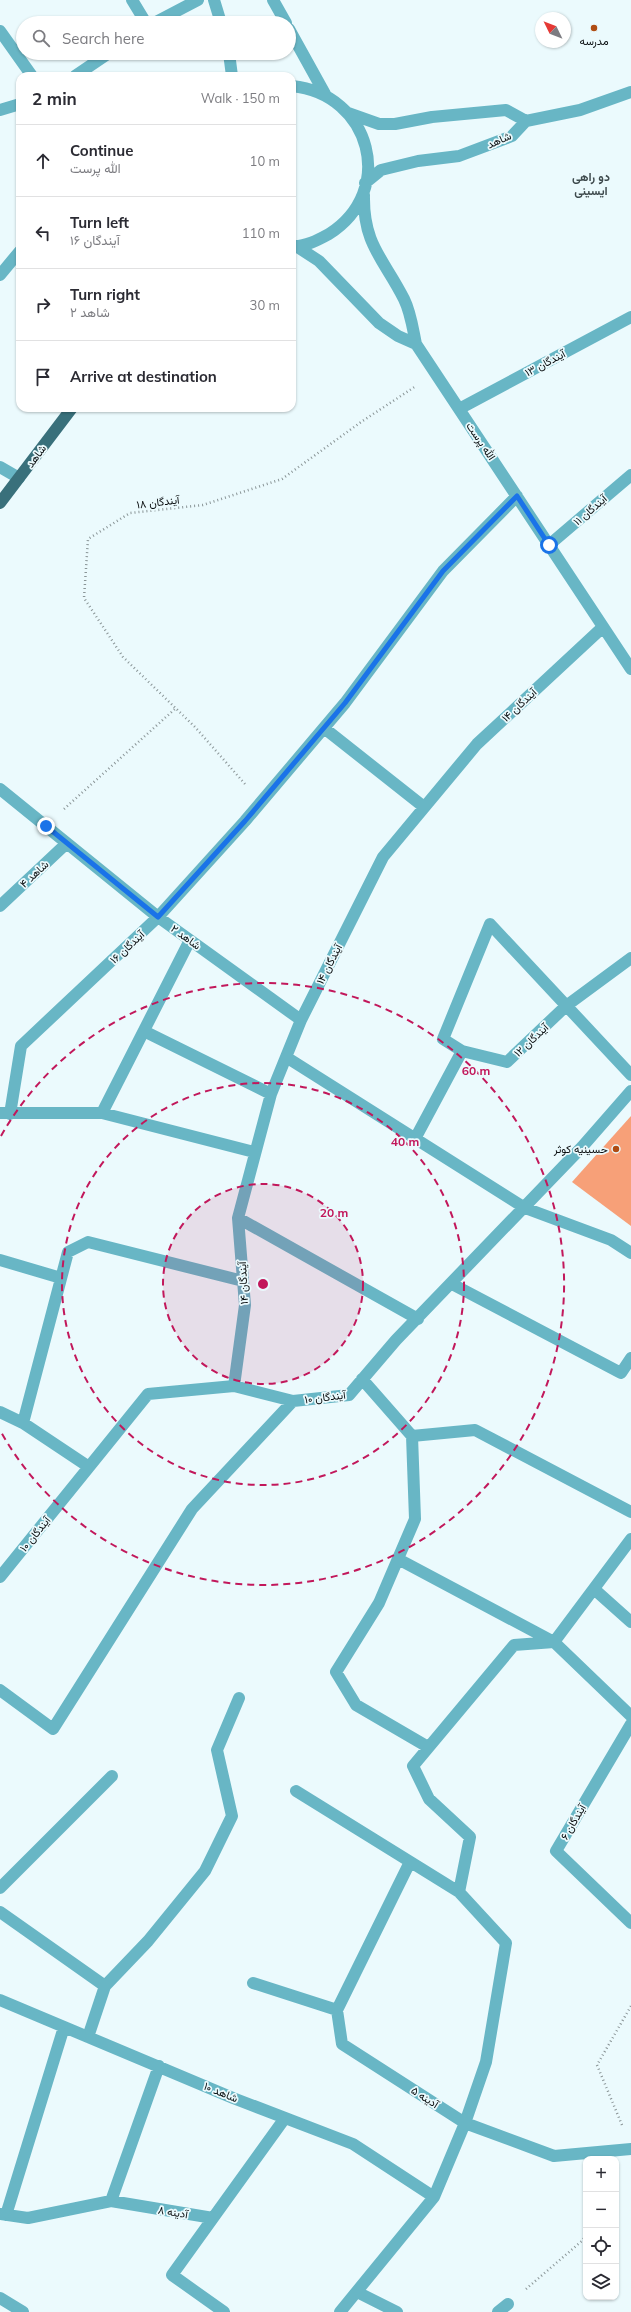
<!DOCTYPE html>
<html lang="en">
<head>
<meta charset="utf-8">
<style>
	body { margin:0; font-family:Mulish,Vazirmatn,sans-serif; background:#f2f2f3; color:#2b2b33 }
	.controls { position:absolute; right:12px; bottom:12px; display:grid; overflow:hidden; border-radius:8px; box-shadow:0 1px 3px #0004 }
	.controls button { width:36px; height:36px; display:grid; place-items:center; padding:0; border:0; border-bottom:1px solid #e1e1e2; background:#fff; color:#2b2b33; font:20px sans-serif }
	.compass { position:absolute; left:535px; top:12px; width:36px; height:36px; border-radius:50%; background:#fff; box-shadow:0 1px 3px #0004; rotate:313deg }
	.stop { position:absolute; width:12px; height:12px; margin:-9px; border:3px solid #1a73e8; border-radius:50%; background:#fff }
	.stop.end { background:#1a73e8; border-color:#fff; box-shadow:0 1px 4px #0008 }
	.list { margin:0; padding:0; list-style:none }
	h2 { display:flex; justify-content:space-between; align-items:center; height:52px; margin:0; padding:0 16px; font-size:17px }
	h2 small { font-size:13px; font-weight:400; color:#7c7c81 }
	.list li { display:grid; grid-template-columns:26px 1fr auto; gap:12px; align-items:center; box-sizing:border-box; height:72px; padding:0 16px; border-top:1px solid #e1e1e2 }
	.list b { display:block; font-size:15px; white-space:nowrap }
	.list p { margin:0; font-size:13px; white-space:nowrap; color:#7c7c81 }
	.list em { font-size:13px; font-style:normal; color:#7c7c81 }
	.icon { flex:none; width:22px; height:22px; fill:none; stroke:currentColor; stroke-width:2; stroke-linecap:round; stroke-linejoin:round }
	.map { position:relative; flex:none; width:631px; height:2312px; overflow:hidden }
	.search { position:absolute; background:#fff; box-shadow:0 1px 3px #0004; left:16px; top:16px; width:280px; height:44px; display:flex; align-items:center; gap:10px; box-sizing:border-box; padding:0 14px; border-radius:22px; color:#7c7c81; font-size:15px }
	.panel { position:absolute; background:#fff; box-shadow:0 1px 3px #0004; left:16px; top:72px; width:280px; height:340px; border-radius:12px }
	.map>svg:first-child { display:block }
	.building { fill:#f7a078 }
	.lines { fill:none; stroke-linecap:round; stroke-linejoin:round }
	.path { stroke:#8a9597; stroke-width:2.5; stroke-dasharray:1 3; stroke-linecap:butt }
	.minor { stroke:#68b6c5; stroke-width:12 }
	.major { stroke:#39707b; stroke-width:12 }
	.route { stroke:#1a73e8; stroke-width:5 }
	.ring { fill:none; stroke:#c2185b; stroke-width:2; stroke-dasharray:7 5 }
	.poi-dot { fill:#af4c13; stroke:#ebfafd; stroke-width:1.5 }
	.labels { text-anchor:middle; stroke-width:3.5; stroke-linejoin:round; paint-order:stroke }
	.poi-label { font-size:11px; fill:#090d0f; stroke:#ebfafd }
	.street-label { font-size:11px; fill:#090d0f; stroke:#ebfafd }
	.neighbourhood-label { font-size:12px; font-weight:bold; fill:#3e4a4d; stroke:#ebfafd }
	.centre { fill:#c2185b; stroke:#ebfafd; stroke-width:2 }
	.ring-label { font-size:12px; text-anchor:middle; font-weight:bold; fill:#c2185b; stroke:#ebfafd; stroke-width:3.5; stroke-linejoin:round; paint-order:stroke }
</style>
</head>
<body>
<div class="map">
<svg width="631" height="2312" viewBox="0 0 631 2312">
	<rect width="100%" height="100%" fill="#ebfafd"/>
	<path class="building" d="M631 1116V1226L572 1182Z"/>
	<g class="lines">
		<path class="path" d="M245 784 195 727 123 657 84 598 88 539 130 513 203 505 282 479 361 422 416 386
			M64 809 176 708
			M622 2125 597 2065 631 2006
			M526 2289 583 2240 586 2234"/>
		<path class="minor" d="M132 0 146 23
			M214 0 221 23
			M273 0 286 23
			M154 23 198 0
			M289 29 325 94
			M0 31 32 76
			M229 53 232 76
			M75 76 109 53
			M292 86C371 94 397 191 329 234 318 240 305 247 292 246
			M0 110 20 104
			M348 113 379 124H395L432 117 506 110 526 121
			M365 183 381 170 418 161 459 156 512 136 526 121 580 110 631 92
			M364 195C363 245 384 259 404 299 411 313 413 330 416 344
			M296 246 319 261 379 323 398 336 416 344 631 669
			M0 275 20 251
			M459 409 631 317
			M0 467 19 478
			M549 545 631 475
			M324 728 424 807
			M0 789 158 917 301 1020
			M0 906 67 843
			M144 1031 271 1094
			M462 1051 443 1039 490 924 631 1075
			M286 1057 525 1208 611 1240 631 1253
			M0 1113H102L254 1152
			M102 1113 190 940
			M10 1114 21 1046 158 917 245 821 345 703 443 571 517 496
			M416 1137 462 1051 507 1062 566 1006 631 958
			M238 1218 418 1319
			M0 1260 61 1278
			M452 1284 621 1373 631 1358
			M362 1379 412 1436 415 1519 379 1603 336 1672 356 1705 428 1747
			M234 1386 245 1305 238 1218 271 1094 301 1020 383 857 477 744 603 627
			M0 1412 23 1423 89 1467
			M23 1423 68 1252 88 1242 243 1281
			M412 1436 475 1430 631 1512
			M398 1559 554 1642 631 1716
			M0 1577 148 1394 234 1386 293 1401 349 1395 396 1340 582 1147 631 1091
			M594 1589 631 1622
			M0 1690 53 1729 192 1509 293 1401
			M631 1724 556 1851 631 1923
			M296 1791 459 1892 506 1943 486 2062 465 2123 434 2197 340 2312
			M0 1888 112 1776
			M459 1892 470 1837 429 1799 413 1766 514 1645 554 1642 631 1539
			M0 1912 105 1986
			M253 1983 337 2010 342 2044 465 2123 554 2156 631 2149
			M0 2000 233 2098 353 2144 434 2197
			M337 2010 410 1862
			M88 2037 105 1986 148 1941 205 1871 232 1816 217 1750 239 1698
			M111 2201 159 2066
			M0 2214 28 2218 111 2201 213 2218 172 2275 224 2312
			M6 2215 64 2027
			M213 2218 285 2118
			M357 2292 397 2312
			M0 2298 23 2312
			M498 2312 508 2304"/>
		<path class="major" d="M0 503 72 408"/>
	</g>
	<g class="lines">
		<path class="route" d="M46 826 158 917 245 821 345 703 443 571 517 496 549 545"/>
	</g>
	<circle cx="263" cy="1284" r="100" fill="#c2185b" fill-opacity=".12"/>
	<g class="ring">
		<circle cx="263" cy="1284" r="100"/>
		<circle cx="263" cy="1284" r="201"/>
		<path d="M1 1136A301 301 0 1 1 1 1432"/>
	</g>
	<g class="poi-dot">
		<circle cx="594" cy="28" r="4"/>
		<circle cx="616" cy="1149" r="4"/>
	</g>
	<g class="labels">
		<g class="poi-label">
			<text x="594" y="45">مدرسه</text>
			<text x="608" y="1153" text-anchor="end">حسینیه کوثر</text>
		</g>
		<g class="street-label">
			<text transform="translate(499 140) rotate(-24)" y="4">شاهد</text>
			<text transform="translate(545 363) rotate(-28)" y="4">آیندگان ۱۳</text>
			<text transform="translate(481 441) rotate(56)" y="4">الله پرست</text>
			<text transform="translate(36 456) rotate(-53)" y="4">شاهد</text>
			<text transform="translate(158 502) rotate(-7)" y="4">آیندگان ۱۸</text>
			<text transform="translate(590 510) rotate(-41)" y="4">آیندگان ۱۱</text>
			<text transform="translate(519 705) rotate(-43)" y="4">آیندگان ۱۴</text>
			<text transform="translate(34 874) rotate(-43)" y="4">شاهد ۴</text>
			<text transform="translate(186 937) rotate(36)" y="4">شاهد ۲</text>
			<text transform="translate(127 947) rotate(-43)" y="4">آیندگان ۱۶</text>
			<text transform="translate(329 964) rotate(-63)" y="4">آیندگان ۱۴</text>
			<text transform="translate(531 1040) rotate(-43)" y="4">آیندگان ۱۲</text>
			<text transform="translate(243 1283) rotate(-93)" y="4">آیندگان ۱۴</text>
			<text transform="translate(325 1397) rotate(-7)" y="4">آیندگان ۱۰</text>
			<text transform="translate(35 1534) rotate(-51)" y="4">آیندگان ۱۰</text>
			<text transform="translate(573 1822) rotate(-60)" y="4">آیندگان ۶</text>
			<text transform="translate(221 2092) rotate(22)" y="4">شاهد ۱۰</text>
			<text transform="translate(425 2097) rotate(33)" y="4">آدینه ۵</text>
			<text transform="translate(173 2212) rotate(9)" y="4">آدینه ۸</text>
		</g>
		<g class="neighbourhood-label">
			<text x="591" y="181">دو راهی<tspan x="591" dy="14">ایسینی</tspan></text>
		</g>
	</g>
	<circle cx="263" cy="1284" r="6" class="centre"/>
	<g class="ring-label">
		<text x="476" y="1075">60 m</text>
		<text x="405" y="1146">40 m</text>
		<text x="334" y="1217">20 m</text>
	</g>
</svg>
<div class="controls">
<button>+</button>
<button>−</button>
<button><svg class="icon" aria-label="locate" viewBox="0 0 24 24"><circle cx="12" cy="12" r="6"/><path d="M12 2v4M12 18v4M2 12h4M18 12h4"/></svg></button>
<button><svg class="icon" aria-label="layers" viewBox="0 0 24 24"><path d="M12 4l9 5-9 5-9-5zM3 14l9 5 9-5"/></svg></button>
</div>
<svg class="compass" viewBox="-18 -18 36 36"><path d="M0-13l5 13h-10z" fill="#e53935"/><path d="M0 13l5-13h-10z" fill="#7c7c81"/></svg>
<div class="stop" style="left:549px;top:545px"></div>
<div class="stop end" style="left:46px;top:826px"></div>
<div class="search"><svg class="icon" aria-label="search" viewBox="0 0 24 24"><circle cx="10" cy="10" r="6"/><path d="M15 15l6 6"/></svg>Search here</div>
<section class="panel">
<h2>2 min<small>Walk · 150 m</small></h2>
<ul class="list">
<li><svg class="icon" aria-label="ahead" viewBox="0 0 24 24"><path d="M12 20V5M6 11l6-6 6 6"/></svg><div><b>Continue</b><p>الله پرست</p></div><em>10 m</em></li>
<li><svg class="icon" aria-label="left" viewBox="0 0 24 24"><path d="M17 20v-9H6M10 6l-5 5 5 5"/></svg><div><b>Turn left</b><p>آیندگان ۱۶</p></div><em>110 m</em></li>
<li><svg class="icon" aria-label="right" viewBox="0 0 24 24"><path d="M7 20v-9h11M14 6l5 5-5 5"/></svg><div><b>Turn right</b><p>شاهد ۲</p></div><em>30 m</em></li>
<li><svg class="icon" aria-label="arrive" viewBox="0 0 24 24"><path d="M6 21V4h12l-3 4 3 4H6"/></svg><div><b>Arrive at destination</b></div></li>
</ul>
</section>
</div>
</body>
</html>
